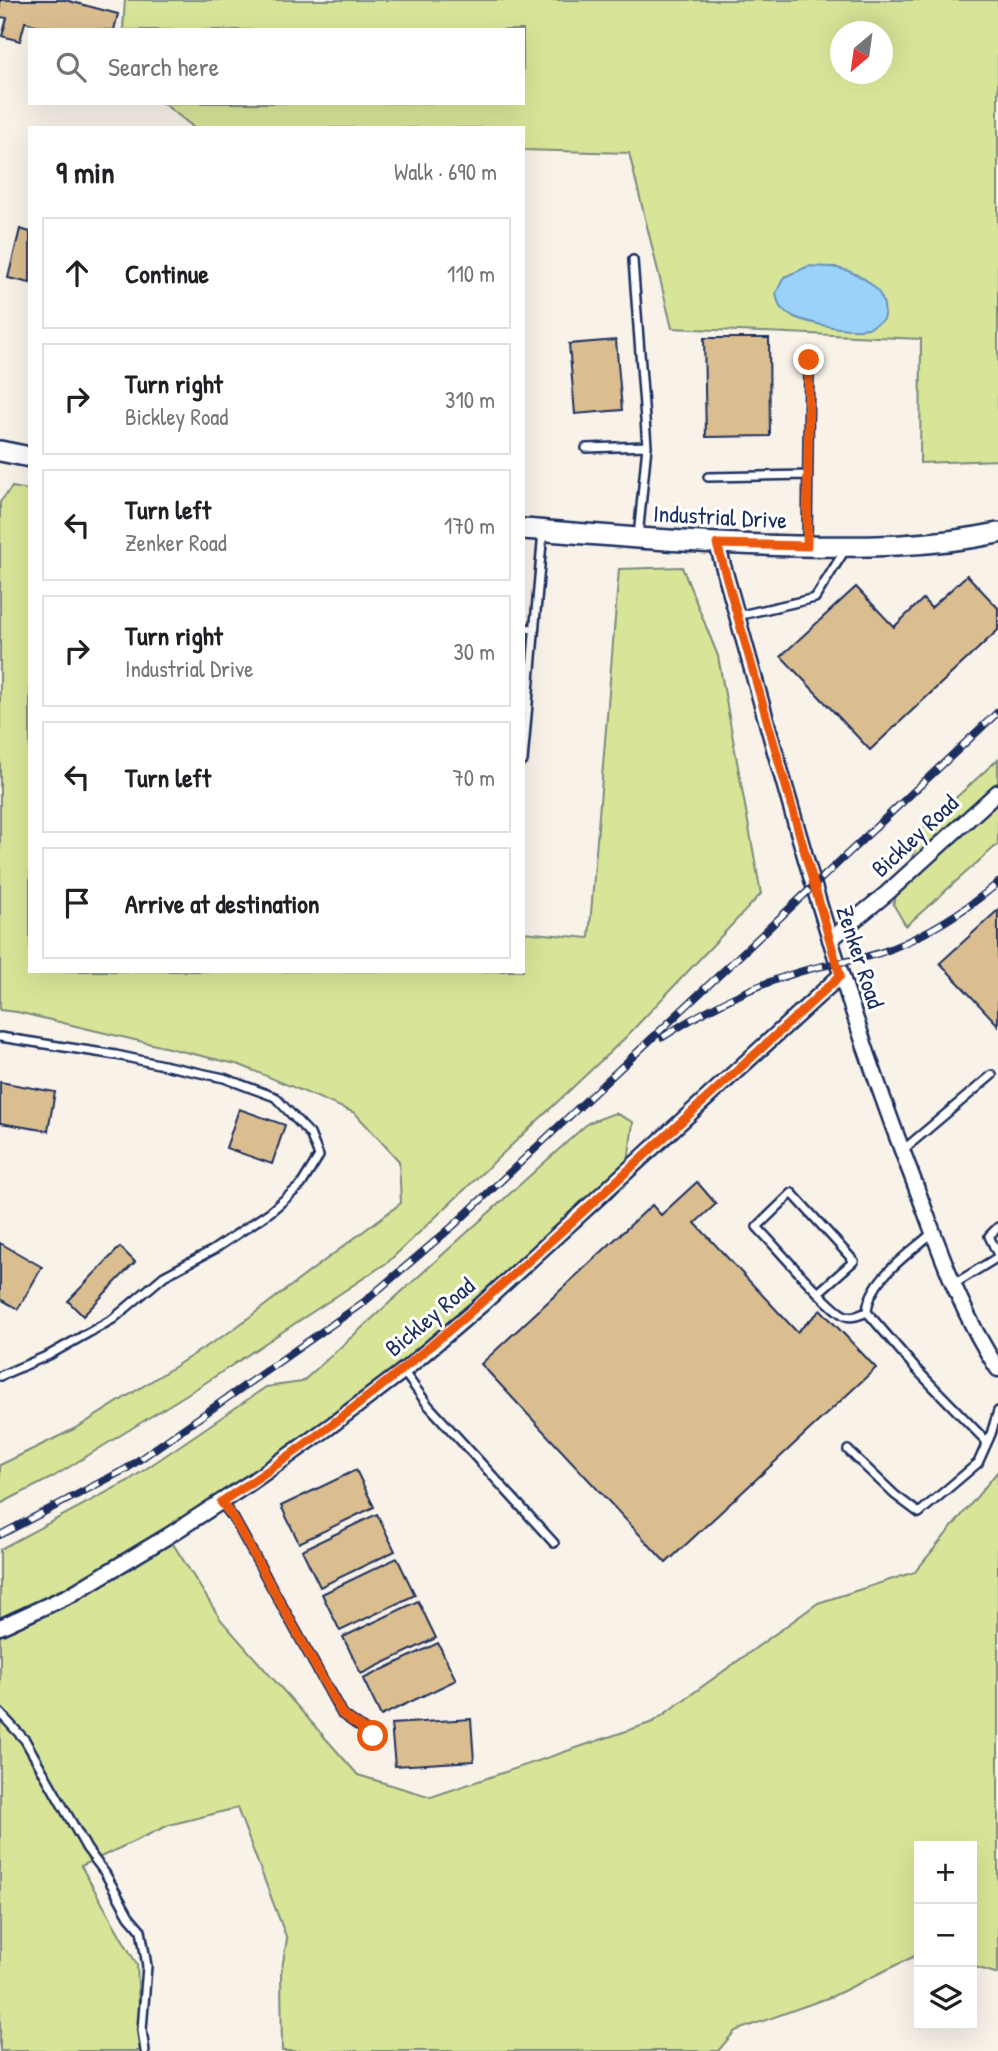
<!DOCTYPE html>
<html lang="en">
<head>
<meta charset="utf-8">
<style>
	body { margin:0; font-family:"Patrick Hand",sans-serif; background:#f2f2f2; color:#202124 }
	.controls { position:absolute; right:21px; bottom:21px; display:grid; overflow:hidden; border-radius:0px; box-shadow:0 7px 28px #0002 }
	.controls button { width:63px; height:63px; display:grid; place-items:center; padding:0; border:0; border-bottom:2px solid #e0e0e0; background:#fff; color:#202124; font:35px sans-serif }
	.compass { position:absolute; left:830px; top:21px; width:63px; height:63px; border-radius:50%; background:#fff; box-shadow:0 7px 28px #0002; rotate:209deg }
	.stop { position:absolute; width:21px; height:21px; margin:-16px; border:5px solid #ea580c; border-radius:50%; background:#fff }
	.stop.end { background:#ea580c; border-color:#fff; box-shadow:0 2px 7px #0008 }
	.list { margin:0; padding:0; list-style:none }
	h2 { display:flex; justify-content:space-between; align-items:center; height:91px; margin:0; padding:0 28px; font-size:30px }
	h2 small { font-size:23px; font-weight:400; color:#757577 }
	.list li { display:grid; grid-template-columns:46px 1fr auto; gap:21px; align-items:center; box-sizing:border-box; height:112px; margin:0 14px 14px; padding:0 14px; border:2px solid #e0e0e0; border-radius:0px }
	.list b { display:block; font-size:26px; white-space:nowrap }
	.list p { margin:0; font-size:23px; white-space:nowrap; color:#757577 }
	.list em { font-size:23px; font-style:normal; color:#757577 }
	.icon { flex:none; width:38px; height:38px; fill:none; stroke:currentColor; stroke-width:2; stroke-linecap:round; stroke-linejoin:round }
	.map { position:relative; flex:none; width:998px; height:2051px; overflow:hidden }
	.search { position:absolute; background:#fff; box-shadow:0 7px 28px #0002; left:28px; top:28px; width:497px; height:77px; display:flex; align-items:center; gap:18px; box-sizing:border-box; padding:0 24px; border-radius:0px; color:#757577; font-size:26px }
	.panel { position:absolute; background:#fff; box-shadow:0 7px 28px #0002; left:28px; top:126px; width:497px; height:847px; border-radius:0px }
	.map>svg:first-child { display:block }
	.green { fill:#d8e598; stroke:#7a8a7b; stroke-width:2; fill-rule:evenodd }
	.water { fill:#9bd2fa; stroke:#6891bc; stroke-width:2 }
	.building { fill:#dbbe8f; stroke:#1b2f5e; stroke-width:2 }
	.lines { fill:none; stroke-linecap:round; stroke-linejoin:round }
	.lane-casing { stroke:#1b2f5e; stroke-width:12 }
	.street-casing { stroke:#1b2f5e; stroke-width:19 }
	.secondary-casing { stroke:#1b2f5e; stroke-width:24 }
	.lane { stroke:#fff; stroke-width:7 }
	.street { stroke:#fff; stroke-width:14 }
	.secondary { stroke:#fff; stroke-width:19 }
	.rail-casing { stroke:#1b2f5e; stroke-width:8 }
	.rail { stroke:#fff; stroke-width:5; stroke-dasharray:16; stroke-linecap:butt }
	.route { stroke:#ea580c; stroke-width:9 }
	.labels { text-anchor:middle; stroke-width:6; stroke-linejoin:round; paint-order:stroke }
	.street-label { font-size:24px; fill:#1b2f5e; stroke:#fff }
</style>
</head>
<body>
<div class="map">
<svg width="998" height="2051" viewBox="0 0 998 2051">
	<rect width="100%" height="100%" fill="#f8f2e9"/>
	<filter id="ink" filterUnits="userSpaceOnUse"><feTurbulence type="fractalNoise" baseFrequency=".0143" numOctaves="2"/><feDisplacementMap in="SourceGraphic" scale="14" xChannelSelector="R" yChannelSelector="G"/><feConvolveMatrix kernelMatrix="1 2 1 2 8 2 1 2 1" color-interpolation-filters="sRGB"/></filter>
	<g filter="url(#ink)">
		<path class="green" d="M125 0H998V460L920 463 921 339 672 328 629 153 523 150V128H191L192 126 163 103H523V30H123ZM841 32H883V74H841ZM809 267H836L883 320C854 336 824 326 794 317L785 277Z
			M12 487 30 490V971H523V932L589 938 619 569 682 567 718 656 761 894 626 1037 388 1262 205 1383 53 1477 0 1504V1465L78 1427 231 1331 401 1203 399 1161 355 1113 240 1065 17 1012 0 1010V502Z
			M998 759V844L906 926 893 904 924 827Z
			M615 1113 633 1122 627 1171 407 1368 168 1536 221 1620 358 1775 431 1797 653 1722 818 1603 915 1572 998 1471V1974L972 1966V1846H919V1954L833 1996 735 2031 718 2051H282L281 1974 287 1939 237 1808 169 1825 81 1866 137 1965 141 2051H0V1549L128 1481 266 1387 302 1382 588 1123Z"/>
		<path class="water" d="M809 266C818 267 828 266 837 268 862 273 891 292 883 320 879 322 873 327 868 328 850 332 794 323 781 308 778 305 777 297 776 293L784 277Z"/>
		<path class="building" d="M0 0H65L118 14 114 30H55L25 22 20 41 2 36 7 18 0 17Z
			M20 229 30 232V283L8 278Z
			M704 338H769L770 436 706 437Z
			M616 340 622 410 575 414 569 344Z
			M967 575 998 608V630L870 750 781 656 856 587 894 627 923 599 931 608Z
			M998 910V1025L940 963Z
			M0 1082 55 1092 48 1131 0 1123Z
			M239 1109 285 1125 272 1164 226 1148Z
			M697 1182 716 1204 695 1223 797 1332 821 1310 876 1368 666 1563 481 1364 652 1205 661 1215Z
			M0 1243 42 1267 18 1309 0 1299Z
			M120 1247 135 1262 83 1316 68 1301Z
			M356 1470 374 1507 299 1543 281 1506Z
			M377 1514 395 1551 320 1587 302 1550Z
			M397 1558 415 1595 340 1631 322 1594Z
			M418 1601 436 1638 361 1674 343 1637Z
			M438 1643 456 1680 381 1716 363 1679Z
			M471 1719 474 1761 395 1766 391 1724Z"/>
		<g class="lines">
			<defs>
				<path id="lane" d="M633 260 647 446 638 537
					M586 448 647 446
					M708 477 808 475
					M807 545 809 360
					M737 616 815 598 845 550
					M523 628 534 629
					M523 761 543 531
					M0 1037 116 1055 224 1078 275 1097 310 1134 319 1156 301 1185 270 1212 213 1250 164 1276 113 1319 49 1355 0 1376
					M903 1150 992 1075
					M998 1227 989 1236 998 1255
					M932 1233C909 1254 869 1279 867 1312L917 1370 987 1442
					M954 1284 998 1257
					M819 1292 854 1261 792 1193 757 1227C772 1242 831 1312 846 1316 853 1318 860 1315 867 1312
					M403 1371 428 1405 554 1543
					M848 1450 895 1495 919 1513 978 1463 991 1434 998 1411
					M221 1502 234 1519 342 1714 373 1736
					M0 1713 25 1740 87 1849 105 1873 129 1916 141 1930 147 1966 142 2030 145 2051"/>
				<path id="street" d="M717 544C776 753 830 963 908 1166 935 1235 957 1308 998 1369
					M830 940 886 894 998 792
					M0 1627 70 1595 168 1536 250 1483 329 1427 407 1368 481 1305 840 976"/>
				<path id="secondary" d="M0 451 30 457
					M523 529C614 536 704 544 796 546 864 547 931 547 998 533"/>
			</defs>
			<use href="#lane" class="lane-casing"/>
			<use href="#street" class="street-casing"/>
			<use href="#secondary" class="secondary-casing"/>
			<use href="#lane" class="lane"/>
			<use href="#street" class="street"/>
			<use href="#secondary" class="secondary"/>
			<defs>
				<path id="rail" d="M663 1037C706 1009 751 986 799 972 828 963 860 961 888 950 928 934 965 911 998 883
					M0 1535 126 1469 364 1302 453 1226 998 712"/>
			</defs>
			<use href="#rail" class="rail-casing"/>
			<use href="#rail" class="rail"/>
		</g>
	</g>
	<g class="lines" filter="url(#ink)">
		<path class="route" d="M373 1736 342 1714 234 1519 221 1502C358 1414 479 1307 599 1197 679 1124 760 1050 840 976L717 544 807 546 809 360"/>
	</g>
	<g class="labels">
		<g class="street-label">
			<text transform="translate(720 517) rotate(3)" y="8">Industrial Drive</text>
			<text transform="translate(915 836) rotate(-43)" y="8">Bickley Road</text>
			<text transform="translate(860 957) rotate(72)" y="8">Zenker Road</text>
			<text transform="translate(430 1317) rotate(-40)" y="8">Bickley Road</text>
		</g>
	</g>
</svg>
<div class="controls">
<button>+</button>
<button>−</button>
<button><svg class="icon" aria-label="layers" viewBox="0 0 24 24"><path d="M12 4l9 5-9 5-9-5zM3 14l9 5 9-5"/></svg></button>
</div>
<svg class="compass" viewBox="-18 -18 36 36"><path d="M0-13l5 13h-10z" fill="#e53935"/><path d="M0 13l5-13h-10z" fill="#757577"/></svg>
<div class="stop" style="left:373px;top:1736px"></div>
<div class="stop end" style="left:809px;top:360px"></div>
<div class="search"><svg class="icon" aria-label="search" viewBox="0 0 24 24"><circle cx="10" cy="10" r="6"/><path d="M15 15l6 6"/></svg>Search here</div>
<section class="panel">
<h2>9 min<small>Walk · 690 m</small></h2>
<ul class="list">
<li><svg class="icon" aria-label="ahead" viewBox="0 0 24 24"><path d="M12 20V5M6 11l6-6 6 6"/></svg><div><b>Continue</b></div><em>110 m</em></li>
<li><svg class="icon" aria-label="right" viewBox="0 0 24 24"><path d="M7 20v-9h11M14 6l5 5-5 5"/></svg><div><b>Turn right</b><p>Bickley Road</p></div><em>310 m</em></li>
<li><svg class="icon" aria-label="left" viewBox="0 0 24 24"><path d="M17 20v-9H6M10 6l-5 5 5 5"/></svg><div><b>Turn left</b><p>Zenker Road</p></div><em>170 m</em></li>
<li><svg class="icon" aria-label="right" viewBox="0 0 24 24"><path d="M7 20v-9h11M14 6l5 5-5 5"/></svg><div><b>Turn right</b><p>Industrial Drive</p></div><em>30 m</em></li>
<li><svg class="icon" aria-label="left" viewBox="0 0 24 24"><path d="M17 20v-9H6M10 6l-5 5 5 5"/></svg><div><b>Turn left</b></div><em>70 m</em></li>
<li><svg class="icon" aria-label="arrive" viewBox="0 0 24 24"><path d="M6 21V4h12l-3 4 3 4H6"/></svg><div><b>Arrive at destination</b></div></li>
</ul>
</section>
</div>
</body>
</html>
